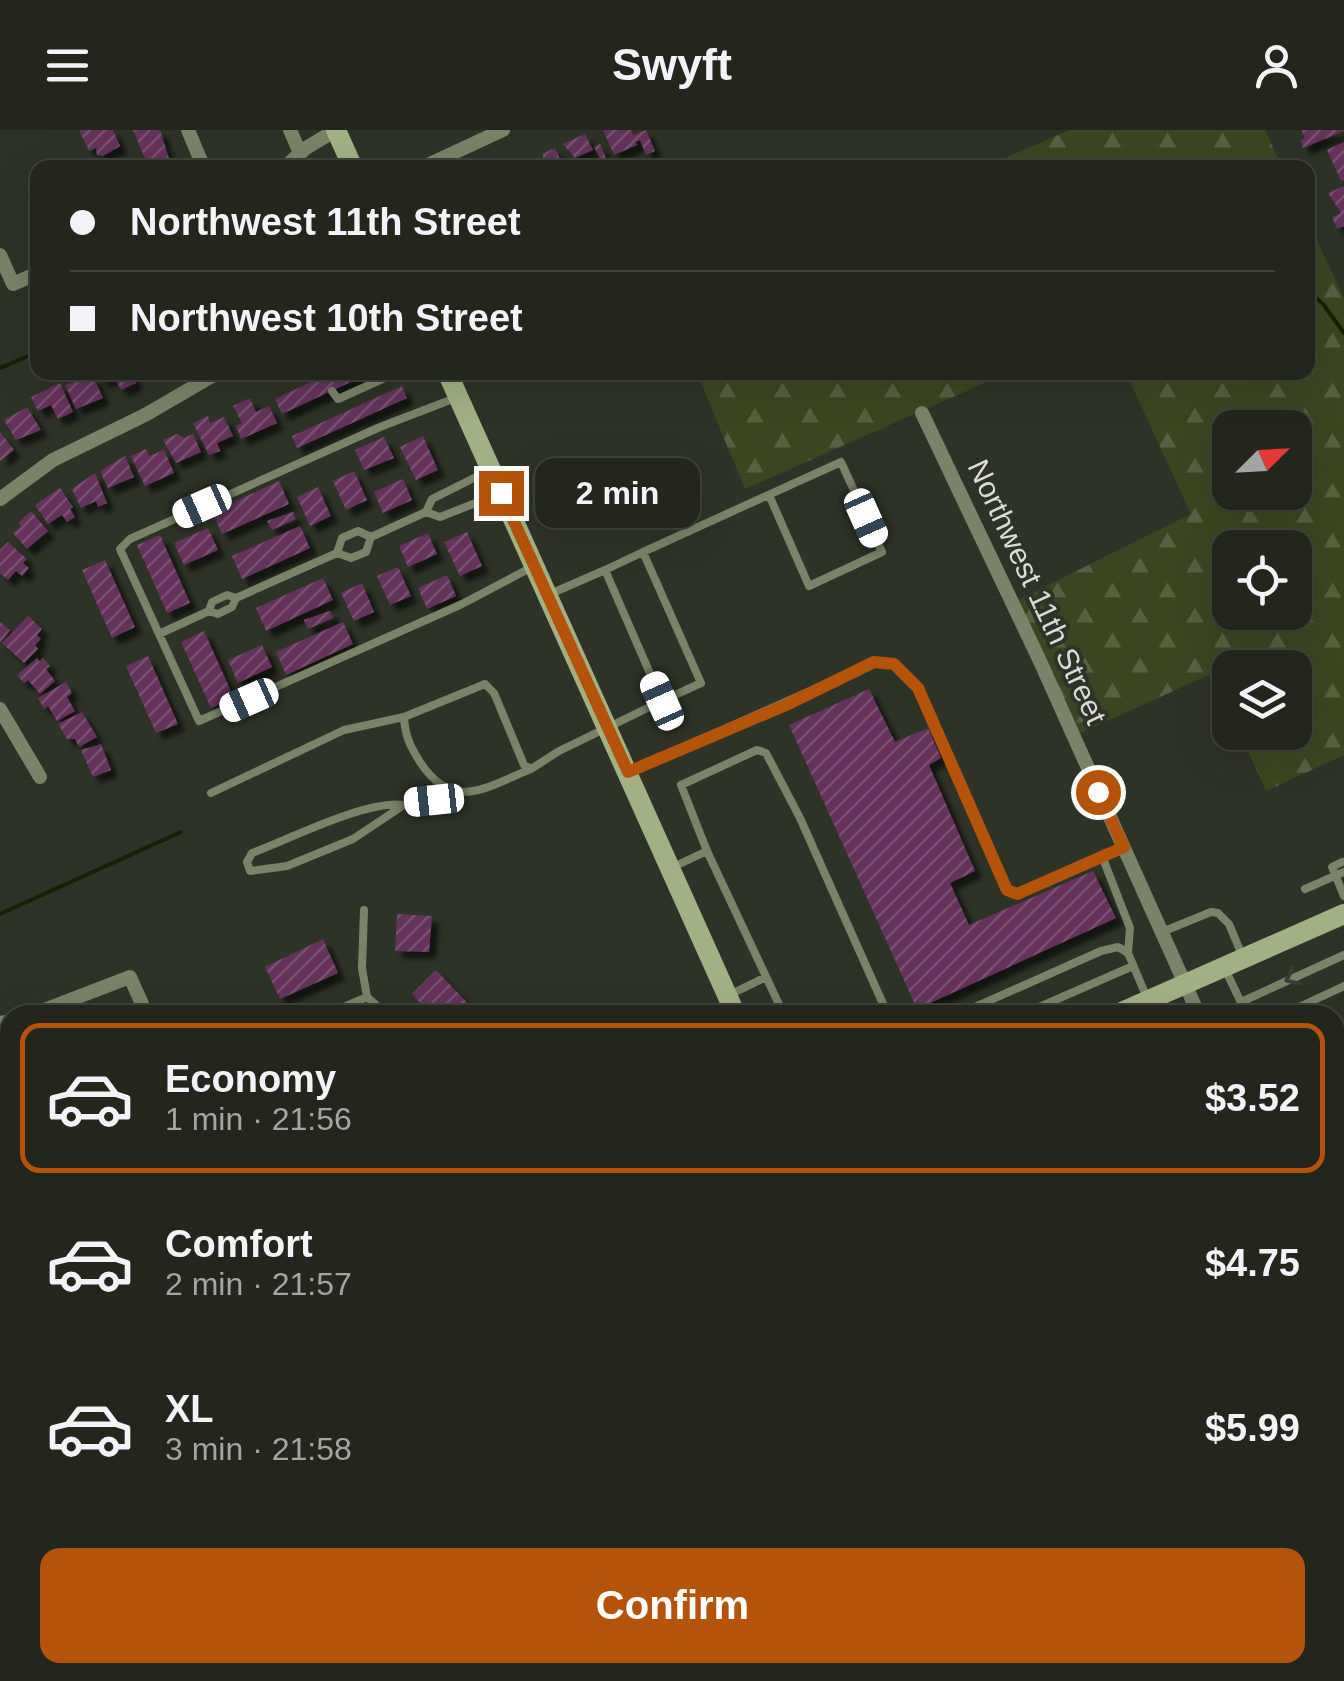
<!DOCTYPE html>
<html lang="en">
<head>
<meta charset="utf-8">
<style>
	:root { --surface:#22261d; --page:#2e322a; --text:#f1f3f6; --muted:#a2a5a4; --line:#3f433b; --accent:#b45309 }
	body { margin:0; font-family:Helvetica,sans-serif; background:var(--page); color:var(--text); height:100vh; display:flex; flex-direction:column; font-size:38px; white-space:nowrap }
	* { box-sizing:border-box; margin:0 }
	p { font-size:32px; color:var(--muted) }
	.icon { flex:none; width:55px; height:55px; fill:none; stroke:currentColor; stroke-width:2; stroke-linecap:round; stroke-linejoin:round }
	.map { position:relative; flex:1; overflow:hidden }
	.panel { position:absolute; left:0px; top:875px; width:1345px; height:678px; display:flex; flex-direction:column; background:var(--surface); border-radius:30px 30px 0 0; box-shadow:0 10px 40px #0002,0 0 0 2px var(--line) }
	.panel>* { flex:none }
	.hud { position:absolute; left:30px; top:30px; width:1285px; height:220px; border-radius:20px; box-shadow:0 10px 40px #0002,0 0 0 2px var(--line); display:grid; align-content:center; height:220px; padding:0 40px; background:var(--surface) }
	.needle { width:65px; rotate:66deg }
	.controls { position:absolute; left:1212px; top:280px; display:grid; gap:20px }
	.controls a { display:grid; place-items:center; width:100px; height:100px; border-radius:20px; background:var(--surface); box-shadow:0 10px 40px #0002,0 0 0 2px var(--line); font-size:50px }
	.end { position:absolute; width:45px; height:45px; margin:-22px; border:12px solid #b45309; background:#fff; box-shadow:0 0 0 5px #fff }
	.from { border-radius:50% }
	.bubble { position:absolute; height:70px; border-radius:20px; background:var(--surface); box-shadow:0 10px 40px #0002,0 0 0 2px var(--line); font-size:32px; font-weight:700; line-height:70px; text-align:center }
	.car { position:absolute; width:30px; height:60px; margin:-30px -15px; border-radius:12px; box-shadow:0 0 8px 2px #0007; background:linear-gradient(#fff 24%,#345 0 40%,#fff 0 76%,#345 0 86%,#fff 0) }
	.hud b { display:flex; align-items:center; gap:35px; height:95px; font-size:38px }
	.hud b+b { border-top:2px solid var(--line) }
	.hud i { width:25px; height:25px; background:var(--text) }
	ul { padding:18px 0 0; list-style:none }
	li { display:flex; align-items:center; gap:30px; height:150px; margin:0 20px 15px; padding:0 20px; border:5px solid transparent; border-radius:20px }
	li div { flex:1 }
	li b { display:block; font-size:38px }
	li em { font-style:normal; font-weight:700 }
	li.on { border-color:var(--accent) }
	li>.icon { width:90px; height:90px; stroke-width:1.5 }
	.action { display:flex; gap:20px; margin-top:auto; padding:20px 40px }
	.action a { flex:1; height:115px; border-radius:20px; background:var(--accent); color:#fff; font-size:40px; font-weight:700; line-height:115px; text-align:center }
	header { display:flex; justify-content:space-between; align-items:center; height:130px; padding:0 40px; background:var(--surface); font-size:45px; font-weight:700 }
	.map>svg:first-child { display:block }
	.forest { fill:url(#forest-firs); fill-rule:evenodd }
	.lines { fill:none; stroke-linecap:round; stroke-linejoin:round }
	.stream { stroke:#172000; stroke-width:4 }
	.building { fill:url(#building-hatch); filter:url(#shadow) }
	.service { stroke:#798367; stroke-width:8 }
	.minor { stroke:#798367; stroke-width:14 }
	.secondary { stroke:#a2b184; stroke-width:20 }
	.oneway { stroke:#393f31 }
	.route { stroke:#b45309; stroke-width:12 }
	.labels { text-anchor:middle; stroke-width:8; stroke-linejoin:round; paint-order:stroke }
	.street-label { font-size:30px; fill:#dadcd5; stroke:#2e3327 }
</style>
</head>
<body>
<header><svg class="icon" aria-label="menu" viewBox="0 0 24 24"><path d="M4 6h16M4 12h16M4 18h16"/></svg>Swyft<svg class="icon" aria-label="person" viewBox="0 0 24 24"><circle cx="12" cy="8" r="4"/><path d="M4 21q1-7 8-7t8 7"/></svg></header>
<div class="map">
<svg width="1344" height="1551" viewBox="0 0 1344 1551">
	<defs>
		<pattern id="forest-firs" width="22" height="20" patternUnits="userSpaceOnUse" patternTransform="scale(2.5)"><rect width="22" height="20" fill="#3b4620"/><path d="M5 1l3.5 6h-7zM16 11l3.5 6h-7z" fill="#576040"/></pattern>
		<pattern id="building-hatch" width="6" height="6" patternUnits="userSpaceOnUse" patternTransform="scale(2.5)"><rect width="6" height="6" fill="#65325c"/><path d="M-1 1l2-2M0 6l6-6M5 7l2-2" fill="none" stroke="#7a4f72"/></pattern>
		<filter id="shadow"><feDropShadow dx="7" dy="7" stdDeviation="2.5" flood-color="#0009"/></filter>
	</defs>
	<rect width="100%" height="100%" fill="#2e3327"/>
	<path class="forest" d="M1070,0H1265L1282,37H984Z
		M1308,91L1344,168V625L1266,661L1240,603L1295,602V538H1230V581L1213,543L1074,606L1012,473L1191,384L1126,243L1308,242ZM1230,298H1295V362H1230ZM1230,418H1295V482H1230Z
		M697,243H1007L745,359Z"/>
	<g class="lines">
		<path class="stream" d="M1308,161L1323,174L1344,203
			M0,238L38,222
			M0,784L181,702
			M1335,1444L1344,1442
			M1176,1551L1180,1542"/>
	</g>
	<path class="building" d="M79,0H113L120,16L103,26L97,25L96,18L89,21Z
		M133,0H160L172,38L148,36Z
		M603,0H631L633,5L646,0L655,21L646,25L640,10L636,12L637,15L614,25Z
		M1301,0H1344V1L1303,18L1300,10L1305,8Z
		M585,4L593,20L575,28L563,14Z
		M1344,12V50L1341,51L1327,20Z
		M600,14L608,33L604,35L594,17Z
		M555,18L564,38H548L542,24Z
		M1344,56V96L1337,99L1332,87L1341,83L1328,63Z
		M97,242H131L136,253L121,260L114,246L102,252Z
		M332,242H372L282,284L275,269Z
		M93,246L103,268L76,279L65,255Z
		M60,253L73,282L58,289L51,275L38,281L31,267Z
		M402,256L407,268L297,318L292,306Z
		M250,268L256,282L269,276L277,293L241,309L236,296L242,293L233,276Z
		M27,277L41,300L16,310L4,290Z
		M208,286L210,293L224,287L233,306L217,313L220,321L209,325L193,293Z
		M0,302L14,320L0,331Z
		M177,304L184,308L193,304L201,322L176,333L163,310Z
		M423,306L438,340L416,350L400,317Z
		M384,307L394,328L364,340L355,320Z
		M146,319L149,326L164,320L174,343L145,356L131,326Z
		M125,326L134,347L108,358L100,341Z
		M354,341L367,370L346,380L333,351Z
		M95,343L107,373L98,377L96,371L81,378L72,359Z
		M403,349L412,370L383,383L374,362Z
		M279,351L289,374L222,404L212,382Z
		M318,357L331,386L310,396L297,367Z
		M60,358L73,377L70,379L75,387L67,392L62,385L48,394L35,375Z
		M31,381L48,401L27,419L13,403L21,396L18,393Z
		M293,382L296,389L272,400L267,391Z
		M300,396L310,418L242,449L232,426Z
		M208,398L218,420L184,435L174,413Z
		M467,402L482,436L460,446L444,412Z
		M428,403L437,424L408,437L399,416Z
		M160,405L190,473L167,483L137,415Z
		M8,412L27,429L23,433L29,438L22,446L16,441L8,450L0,443V420Z
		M105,430L135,497L112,508L82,440Z
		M398,437L411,466L390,475L377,446Z
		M447,445L456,466L427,479L418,458Z
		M323,448L333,470L266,501L256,478Z
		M362,453L374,482L354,491L341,463Z
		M330,481L333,488L308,499L304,490Z
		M28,486L42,499L37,505L41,509L35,515L38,519L24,533L2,513Z
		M0,492L10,500L0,513Z
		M343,492L353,514L286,545L276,522Z
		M204,501L234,568L211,578L181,512Z
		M262,515L272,537L238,553L228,530Z
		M148,526L178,594L156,603L126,536Z
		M37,528L40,532L43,528L50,536L46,539L55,551L40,564L28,550L24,553L17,545Z
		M66,552L72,563L67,567L75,581L57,591L48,576L44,579L38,568Z
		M869,559L895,612L928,598L941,628L929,635L975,741L950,753L969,795L1093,741L1116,788L917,879L789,595Z
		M82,582L97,607L79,617L75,609H67L58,594Z
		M101,614L111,640L93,647L81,620Z
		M397,784L432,786L429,822L395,821Z
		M323,809L338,843L280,869L265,837Z
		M436,840L479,885H431L412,864Z"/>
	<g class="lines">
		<path class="service" d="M325,242L326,245
			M332,261L338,269L398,242
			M458,267L380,297L130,409L120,419L199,591L462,474L534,436
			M490,340L432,369L426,382L440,387L501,363
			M371,407L358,401L342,408L337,423L351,428L366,422L371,407L426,382
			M643,422L841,332L882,422L809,456L769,365
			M550,464L605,440
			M236,468L232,477L218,484L209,481L212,472L227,465L236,468L337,423
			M159,504L209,481
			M404,587C405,606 410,616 420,632C453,683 486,657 531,639
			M628,642L875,532L894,534L918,558L1007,761L1017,764L1123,717
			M211,663L344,600L404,587L485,554L494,563L524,635L531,639L559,621L662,571L605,440L643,422L701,553L662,571
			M404,675C365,670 290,709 252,723L247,732L250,741L287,736L353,709L404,675L457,664
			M1102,726L1130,798L1128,823
			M1342,732L1332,737L1344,766
			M671,738L707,721
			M1305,759L1344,742
			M364,780L362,838L367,867
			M1162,802L1211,782L1218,783L1229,794L1242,825
			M1226,841L1247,885
			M729,865L766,847
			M1241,872L1344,825
			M325,885L367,867L387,885
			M784,885L707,721L681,655L757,620L766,623L800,688L888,885
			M957,885L1101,821L1118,817L1128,823L1147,868
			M1021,885L1133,836
			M1282,885L1344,856
			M1031,1551L1051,1542"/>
		<path class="minor" d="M188,0L204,38
			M290,0L300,23
			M284,38L306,18L336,0
			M421,38L503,0
			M0,125L13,154L38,143
			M922,283L1039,529L1199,885
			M0,369L53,330L145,285L219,242
			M0,579L40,647
			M31,885L130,847L147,885
			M0,893L10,891
			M0,1059L10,1086
			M1335,1191L1344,1211
			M1335,1253L1344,1248
			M100,1542L104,1551
			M1334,1542L1338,1551"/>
		<path class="secondary" d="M336,0L353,38
			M447,242L736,885
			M1115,885L1344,784
			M0,1386L10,1381
			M1028,1542L1031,1551"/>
	</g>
	<defs><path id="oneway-chevron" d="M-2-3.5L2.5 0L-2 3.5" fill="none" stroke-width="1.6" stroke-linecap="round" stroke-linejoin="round" transform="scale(2.5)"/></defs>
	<use class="oneway" href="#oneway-chevron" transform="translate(1292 848) rotate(155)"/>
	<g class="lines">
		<path class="route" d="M501,363L628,642L786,575L874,532L894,534L918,558L1007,760L1017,764L1124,717L1098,662"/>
	</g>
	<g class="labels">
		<g class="street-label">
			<text transform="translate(1037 462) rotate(65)" y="10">Northwest 11th Street</text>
		</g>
	</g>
</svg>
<div class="controls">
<a><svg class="needle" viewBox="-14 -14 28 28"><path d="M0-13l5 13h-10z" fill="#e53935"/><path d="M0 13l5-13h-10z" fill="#a2a5a4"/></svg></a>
<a><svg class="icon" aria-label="locate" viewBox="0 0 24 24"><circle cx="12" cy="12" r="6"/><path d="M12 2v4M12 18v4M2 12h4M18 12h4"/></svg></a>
<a><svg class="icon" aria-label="layers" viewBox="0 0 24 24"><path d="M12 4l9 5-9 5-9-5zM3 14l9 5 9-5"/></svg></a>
</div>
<i class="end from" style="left:1098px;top:662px"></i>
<i class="end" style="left:501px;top:363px"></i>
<div class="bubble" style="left:535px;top:328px;width:165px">2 min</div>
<i class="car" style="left:202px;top:376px;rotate:246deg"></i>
<i class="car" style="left:866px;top:388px;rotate:156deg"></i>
<i class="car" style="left:249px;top:570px;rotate:246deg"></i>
<i class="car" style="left:662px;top:571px;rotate:336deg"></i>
<i class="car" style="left:434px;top:670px;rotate:264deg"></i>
<div class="hud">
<b><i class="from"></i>Northwest 11th Street</b>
<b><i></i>Northwest 10th Street</b>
</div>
<section class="panel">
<ul>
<li class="on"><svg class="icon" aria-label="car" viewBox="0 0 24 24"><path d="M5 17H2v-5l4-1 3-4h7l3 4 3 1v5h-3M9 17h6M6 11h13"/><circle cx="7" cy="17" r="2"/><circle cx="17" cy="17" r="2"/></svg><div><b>Economy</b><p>1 min · 21:56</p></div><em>$3.52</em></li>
<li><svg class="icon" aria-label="car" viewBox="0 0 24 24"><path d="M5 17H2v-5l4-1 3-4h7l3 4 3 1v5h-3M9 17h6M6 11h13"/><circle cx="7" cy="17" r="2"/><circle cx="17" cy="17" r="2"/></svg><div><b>Comfort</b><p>2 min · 21:57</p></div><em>$4.75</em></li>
<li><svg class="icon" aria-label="car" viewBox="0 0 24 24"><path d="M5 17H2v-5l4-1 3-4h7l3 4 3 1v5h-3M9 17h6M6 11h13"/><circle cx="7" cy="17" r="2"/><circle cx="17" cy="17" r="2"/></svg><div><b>XL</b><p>3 min · 21:58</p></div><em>$5.99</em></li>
</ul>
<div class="action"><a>Confirm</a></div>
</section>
</div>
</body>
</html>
